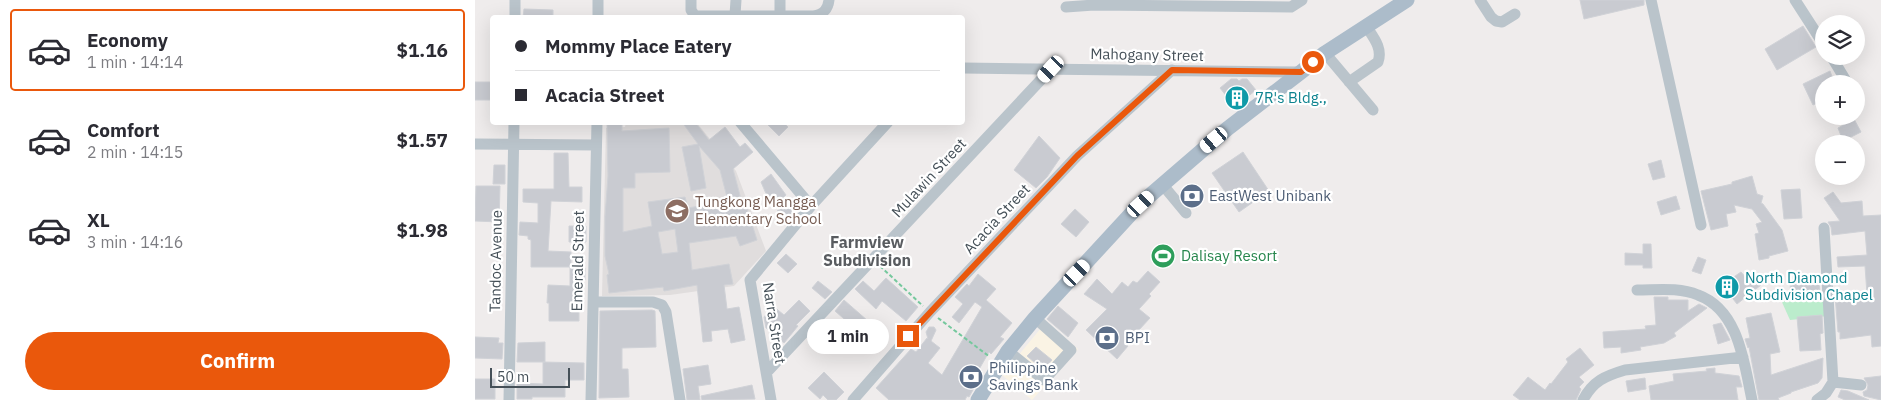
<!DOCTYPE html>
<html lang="en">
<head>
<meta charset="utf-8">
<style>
	:root { --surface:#fff; --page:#f2f2f3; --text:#2b2b33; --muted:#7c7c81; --line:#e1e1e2; --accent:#ea580c }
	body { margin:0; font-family:"IBM Plex Sans",sans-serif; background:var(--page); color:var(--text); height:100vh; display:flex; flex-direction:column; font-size:19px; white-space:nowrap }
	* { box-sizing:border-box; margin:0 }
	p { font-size:16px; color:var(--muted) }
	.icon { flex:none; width:28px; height:28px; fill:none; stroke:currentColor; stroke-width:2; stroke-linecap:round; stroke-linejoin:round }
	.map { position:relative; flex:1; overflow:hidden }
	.sheet { display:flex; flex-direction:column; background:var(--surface); width:475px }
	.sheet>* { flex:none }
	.top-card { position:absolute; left:15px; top:15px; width:475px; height:110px; border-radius:5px; box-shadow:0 5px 20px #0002; display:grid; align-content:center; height:110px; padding:0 25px; background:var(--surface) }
	.fabs { position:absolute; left:1340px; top:15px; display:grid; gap:10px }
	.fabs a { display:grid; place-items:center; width:50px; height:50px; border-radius:50%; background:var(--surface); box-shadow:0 5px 20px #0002; font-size:25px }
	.scale { position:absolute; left:15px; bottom:12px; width:80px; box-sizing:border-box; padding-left:5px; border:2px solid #455058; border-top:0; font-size:14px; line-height:18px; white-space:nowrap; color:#455058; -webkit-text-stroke:4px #fff; paint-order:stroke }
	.end { position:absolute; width:22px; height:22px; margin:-11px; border:6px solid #ea580c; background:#fff; box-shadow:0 0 0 2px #fff }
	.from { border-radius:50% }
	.bubble { position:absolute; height:35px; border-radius:18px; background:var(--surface); box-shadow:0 5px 20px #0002; font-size:16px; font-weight:700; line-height:35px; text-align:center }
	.car { position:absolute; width:15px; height:30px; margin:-15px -8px; border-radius:6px; box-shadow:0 0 4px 1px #0007; background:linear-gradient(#fff 24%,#345 0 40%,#fff 0 76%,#345 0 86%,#fff 0) }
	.top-card b { display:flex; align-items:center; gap:18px; height:48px; font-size:19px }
	.top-card b+b { border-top:1px solid var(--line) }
	.top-card i { width:12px; height:12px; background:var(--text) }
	ul { padding:9px 0 0; list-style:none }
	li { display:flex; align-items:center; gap:15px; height:82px; margin:0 10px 8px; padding:0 15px; border:2px solid transparent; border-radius:5px }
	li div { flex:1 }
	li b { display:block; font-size:19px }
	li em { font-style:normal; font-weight:700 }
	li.on { border-color:var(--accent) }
	li>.icon { width:45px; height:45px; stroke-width:1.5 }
	.primary-button { display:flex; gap:10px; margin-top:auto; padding:10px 25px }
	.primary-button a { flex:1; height:58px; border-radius:30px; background:var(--accent); color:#fff; font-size:20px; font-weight:700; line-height:58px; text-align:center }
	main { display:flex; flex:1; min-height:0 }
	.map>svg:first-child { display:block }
	.commercial { fill:#faf3e4 }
	.education { fill:#e0dddd }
	.green { fill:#bbeccc }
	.building { fill:#c9cbd1; stroke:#d0d2d7; fill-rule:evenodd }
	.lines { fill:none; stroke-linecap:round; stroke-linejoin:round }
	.path { stroke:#75c89d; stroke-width:2; stroke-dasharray:4 2.5; stroke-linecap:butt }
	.minor { stroke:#bac4cb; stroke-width:11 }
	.major { stroke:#acbcca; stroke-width:15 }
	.route { stroke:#ea580c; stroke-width:6 }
	.labels { text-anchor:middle; stroke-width:4.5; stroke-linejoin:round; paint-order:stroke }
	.street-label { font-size:15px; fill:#455058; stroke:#fff }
	.culture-label { font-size:15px; fill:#0d838f; stroke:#fff; text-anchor:start }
	.service-label { font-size:15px; fill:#4e5e75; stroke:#fff; text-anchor:start }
	.education-label { font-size:15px; fill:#785e54; stroke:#fff; text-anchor:start }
	.leisure-label { font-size:15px; fill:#27864d; stroke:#fff; text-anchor:start }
	.neighbourhood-label { font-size:16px; font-weight:bold; fill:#595c60; stroke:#fff }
</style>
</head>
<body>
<main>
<section class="sheet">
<ul>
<li class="on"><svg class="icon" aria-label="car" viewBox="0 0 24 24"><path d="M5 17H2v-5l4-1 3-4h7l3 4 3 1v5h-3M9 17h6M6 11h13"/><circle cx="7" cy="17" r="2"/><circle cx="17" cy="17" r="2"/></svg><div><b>Economy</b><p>1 min · 14:14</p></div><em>$1.16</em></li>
<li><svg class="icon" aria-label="car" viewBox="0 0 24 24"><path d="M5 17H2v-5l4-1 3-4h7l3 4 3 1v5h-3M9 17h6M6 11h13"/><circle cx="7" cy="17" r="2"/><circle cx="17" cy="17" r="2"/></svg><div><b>Comfort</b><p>2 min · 14:15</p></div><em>$1.57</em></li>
<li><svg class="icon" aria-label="car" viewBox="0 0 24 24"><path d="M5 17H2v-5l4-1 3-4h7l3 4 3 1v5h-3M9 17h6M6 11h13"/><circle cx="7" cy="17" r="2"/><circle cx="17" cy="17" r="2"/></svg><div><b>XL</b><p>3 min · 14:16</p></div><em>$1.98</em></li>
</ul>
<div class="primary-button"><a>Confirm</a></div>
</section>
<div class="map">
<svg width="1406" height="400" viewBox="0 0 1406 400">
	<rect width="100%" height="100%" fill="#efecec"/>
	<path class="commercial" d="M571,322L603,349L557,400L527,375Z"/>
	<path class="education" d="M151,123H222L261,171L291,251L259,286L195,295L127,296L131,128L150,127Z"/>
	<path class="green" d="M1353,296V316L1315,320L1306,300Z"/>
	<path class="building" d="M1105,0H1169V5L1109,19Z
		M49,9L78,10V18H48Z
		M1328,26L1341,47L1302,70L1290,49Z
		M1355,71L1360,84H1349V100L1338,105L1328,84Z
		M756,79H762L764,81L767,79H772L781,90L760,107L745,88Z
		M0,82H18V100H0Z
		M1379,119L1386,132L1368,141L1363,128Z
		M132,122H147V131L194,128L195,172L160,173V188H148V232L177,226L173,202L210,197L213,208L253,201L245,170L224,146L231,188L216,191L207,147L223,144L207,122H220L234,140L250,127L265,147L270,143L278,152L258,169L267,203L270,202L282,240L265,246L261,236L214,243L217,270L254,264L258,284L249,285L252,309L264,307L270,340L256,343L253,329L236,331L237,341L228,342L222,285L189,291L188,287L134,293L132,275L134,274L130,256V217L133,176ZM200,229L203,252L187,254L183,232Z
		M290,122H308L313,127L304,136Z
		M564,136L585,158L572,177L561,188L539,170Z
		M768,152L794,191L764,212L737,173Z
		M79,153H93L94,187H107V202L76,201L73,251L96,252V267H56V240L53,239V236L44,235L45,222L63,223V203L48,202V189H79Z
		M1186,160L1190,177L1178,180L1173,164Z
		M19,165H30V184H18Z
		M296,174L311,195L309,197L322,210L311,220L302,211L305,209L292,196L286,182Z
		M1277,176L1282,194L1288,196L1286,203L1288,204L1307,230L1313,251L1294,256V258L1284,260L1280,234L1284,233L1281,224L1287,222L1277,209L1259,205L1261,212L1251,214L1253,226L1236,230L1226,191L1257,184V182Z
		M1,186H25L24,222L0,221Z
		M1325,189L1327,218L1309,219L1306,190Z
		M1358,192L1366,203L1387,201L1388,216L1406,215V346L1397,347L1396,335L1365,339V332H1363L1360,295L1392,294L1390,266L1363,267L1362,257L1392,255L1390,231L1357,235L1356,227L1353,222L1365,221L1349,198Z
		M1201,196L1205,209L1186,215L1182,202Z
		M600,209L614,222L601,237L586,224Z
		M94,226H111V242H94Z
		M1168,244H1176L1177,268H1168V265H1150V253L1168,254Z
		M311,254L322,264L313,273L302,263Z
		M1223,257L1231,260L1226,274L1217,271Z
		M95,267L110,268V280H103L102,305H104V321H74V303H72L73,285L95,286Z
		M673,271L685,282L674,294L676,296L664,309L675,318L651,344L653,346L642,359L611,330L632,309L609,294L622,279L637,294L647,282L653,287L658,281L662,283Z
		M1266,272L1273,280L1279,276L1286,285L1262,304L1247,285Z
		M503,274L521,289L511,300L537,323L525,337L529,339L516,354L514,352L495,385L499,388L494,397L492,396L490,400H414L401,388L436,349L441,352L452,338L453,339L451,332L454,327H459L461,330L456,341L465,348L453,363L467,375L507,307L500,302L484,323L477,317L488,304L480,297L492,284L494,286Z
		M1344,277L1345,296L1316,298L1315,282L1328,281L1327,278Z
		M411,278L443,307L431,321L407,301L401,309L380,289L388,281L399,291Z
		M343,281L357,292L350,299L337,288Z
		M1179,297H1193V300H1213V311L1224,304L1232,308L1199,333L1201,336L1189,343L1165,347L1166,350L1146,353V347L1129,348L1128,332L1171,329L1170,326L1181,325Z
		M324,300L335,311L321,325L323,326L309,343L291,328L289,317L298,306L309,315Z
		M369,300L393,321L372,345L365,339L376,325L360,311Z
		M583,306L603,323L593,337L572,319Z
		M177,310L180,311L181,347L147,348V369H153L154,397L124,398L125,311Z
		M1296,313L1305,352L1295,354L1296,375L1348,358L1347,378L1343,383L1316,392V393L1303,398L1304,400H1284L1274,347L1273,348L1270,339L1275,338L1271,318Z
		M1347,315L1348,333L1345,334L1346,350L1325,351L1322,317Z
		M1246,323L1255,340L1243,344L1238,325Z
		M349,326L365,338L356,350L340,337Z
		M0,337L24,338L23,343H28L27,359L0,358Z
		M70,342V362H42L43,343Z
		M561,347L577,360L568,370L552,356Z
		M1105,348L1119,365L1104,377L1109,382L1104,387L1106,389L1101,400H1045L1038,395L1053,377L1070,390L1075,383L1076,384L1093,362L1091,359Z
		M68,362L109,363V380H90V397H57V399H42V383L68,384Z
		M233,365L236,384L223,386L225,400H212L208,369Z
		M1240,368V373L1264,376L1267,387H1261L1263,400H1176L1174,386L1199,381L1198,374L1232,371L1231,369Z
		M349,372L369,392L361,400H353L348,395L345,399L333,388Z
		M1406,376V400L1389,396L1388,392L1392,390L1393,385L1389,378Z
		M1170,378L1171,389L1153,392L1151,381Z
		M0,379H20V399H0Z
		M277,385L280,399L227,400L226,396Z
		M1366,390L1373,391L1394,400H1370L1363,397Z"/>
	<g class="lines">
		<path class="path" d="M405,266L448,306
			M463,318L515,357"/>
		<path class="minor" d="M216,0V10L220,16H339C349,14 353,9 354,0
			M1005,0L1016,17L1021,21L1027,22L1040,14
			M1176,0L1226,225
			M1320,0L1349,45
			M591,7L619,5L816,7L827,0
			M260,15L261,0
			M305,16V0
			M40,18V0
			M123,18V0
			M850,53L898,110
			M1356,56L1373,84
			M488,68L826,72
			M874,82L903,62C908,48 898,37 891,26
			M265,122L336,206
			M0,144L121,145
			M687,184L711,213
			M1162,290C1182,290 1204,287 1223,295C1264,310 1269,363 1277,400
			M118,302H178L187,305L191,312L205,400
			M533,351L569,380L596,350L560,318
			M292,372L576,69
			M1358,382L1386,385
			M34,400L39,122
			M116,400L122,122
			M296,400L275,280L336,206L413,122
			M378,400L455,312L602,156L697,70
			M1108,400C1118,381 1130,376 1150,370L1268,357
			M1342,400L1351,393L1358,382L1349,228"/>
		<path class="major" d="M503,400L533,351L560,318L665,204L752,129L826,72L850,53L932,0"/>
	</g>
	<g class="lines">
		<path class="route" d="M433,336L602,156L697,70L826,72L838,62"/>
	</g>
	<defs>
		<symbol id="building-disc" viewBox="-11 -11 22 22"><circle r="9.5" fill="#0f9aa8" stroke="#fff"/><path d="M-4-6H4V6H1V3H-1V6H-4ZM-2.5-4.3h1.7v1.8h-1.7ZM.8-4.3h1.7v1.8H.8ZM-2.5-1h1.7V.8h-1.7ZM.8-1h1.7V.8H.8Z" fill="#fff"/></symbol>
		<symbol id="bank-disc" viewBox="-11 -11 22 22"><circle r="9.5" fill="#5c6f8a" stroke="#fff"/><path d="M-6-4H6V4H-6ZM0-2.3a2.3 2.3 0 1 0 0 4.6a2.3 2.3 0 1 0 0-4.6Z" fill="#fff"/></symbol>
		<symbol id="school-disc" viewBox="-11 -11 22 22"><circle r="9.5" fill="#8d6e63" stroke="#fff"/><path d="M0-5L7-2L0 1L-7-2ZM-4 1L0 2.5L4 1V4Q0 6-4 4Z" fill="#fff"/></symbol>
		<symbol id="stadium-disc" viewBox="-11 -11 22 22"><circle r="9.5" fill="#2e9e5b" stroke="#fff"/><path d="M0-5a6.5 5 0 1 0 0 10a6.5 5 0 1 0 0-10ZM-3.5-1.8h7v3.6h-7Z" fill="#fff"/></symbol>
	</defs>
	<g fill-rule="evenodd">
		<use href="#building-disc" x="748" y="84" width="28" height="28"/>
		<use href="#bank-disc" x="703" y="182" width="28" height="28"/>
		<use href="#school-disc" x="188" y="197" width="28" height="28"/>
		<use href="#stadium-disc" x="674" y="242" width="28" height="28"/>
		<use href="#building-disc" x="1238" y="273" width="28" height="28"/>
		<use href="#bank-disc" x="618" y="324" width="28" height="28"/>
		<use href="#bank-disc" x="482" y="363" width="28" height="28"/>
	</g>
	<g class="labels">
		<g class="street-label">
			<text transform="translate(672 55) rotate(1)" y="5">Mahogany Street</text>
			<text transform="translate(454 178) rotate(-47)" y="5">Mulawin Street</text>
			<text transform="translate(522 219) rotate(-47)" y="5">Acacia Street</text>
			<text transform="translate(21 261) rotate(-89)" y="5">Tandoc Avenue</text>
			<text transform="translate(103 261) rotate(-89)" y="5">Emerald Street</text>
			<text transform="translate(299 323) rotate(81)" y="5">Narra Street</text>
		</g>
		<g class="culture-label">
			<text x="780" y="103">7R's Bldg.,</text>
			<text x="1270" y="283">North Diamond<tspan x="1270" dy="17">Subdivision Chapel</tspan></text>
		</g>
		<g class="service-label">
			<text x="734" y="201">EastWest Unibank</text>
			<text x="650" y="343">BPI</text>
			<text x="514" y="373">Philippine<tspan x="514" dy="17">Savings Bank</tspan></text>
		</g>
		<g class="education-label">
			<text x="220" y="207">Tungkong Mangga<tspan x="220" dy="17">Elementary School</tspan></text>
		</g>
		<g class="leisure-label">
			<text x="706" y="261">Dalisay Resort</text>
		</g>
		<g class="neighbourhood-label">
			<text x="392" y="248">Farmview<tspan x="392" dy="18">Subdivision</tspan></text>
		</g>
	</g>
</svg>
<div class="fabs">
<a><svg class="icon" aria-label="layers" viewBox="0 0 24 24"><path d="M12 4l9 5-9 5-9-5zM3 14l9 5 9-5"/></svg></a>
<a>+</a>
<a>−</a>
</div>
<div class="scale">50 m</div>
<i class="end from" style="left:838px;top:62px"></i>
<i class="end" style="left:433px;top:336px"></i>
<div class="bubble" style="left:332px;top:319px;width:82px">1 min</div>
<i class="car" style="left:576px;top:69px;rotate:223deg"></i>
<i class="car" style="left:739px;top:140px;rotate:230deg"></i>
<i class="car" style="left:666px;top:204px;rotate:47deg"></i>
<i class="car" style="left:602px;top:273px;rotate:44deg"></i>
<div class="top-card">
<b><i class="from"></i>Mommy Place Eatery</b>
<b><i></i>Acacia Street</b>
</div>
</div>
</main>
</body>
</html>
